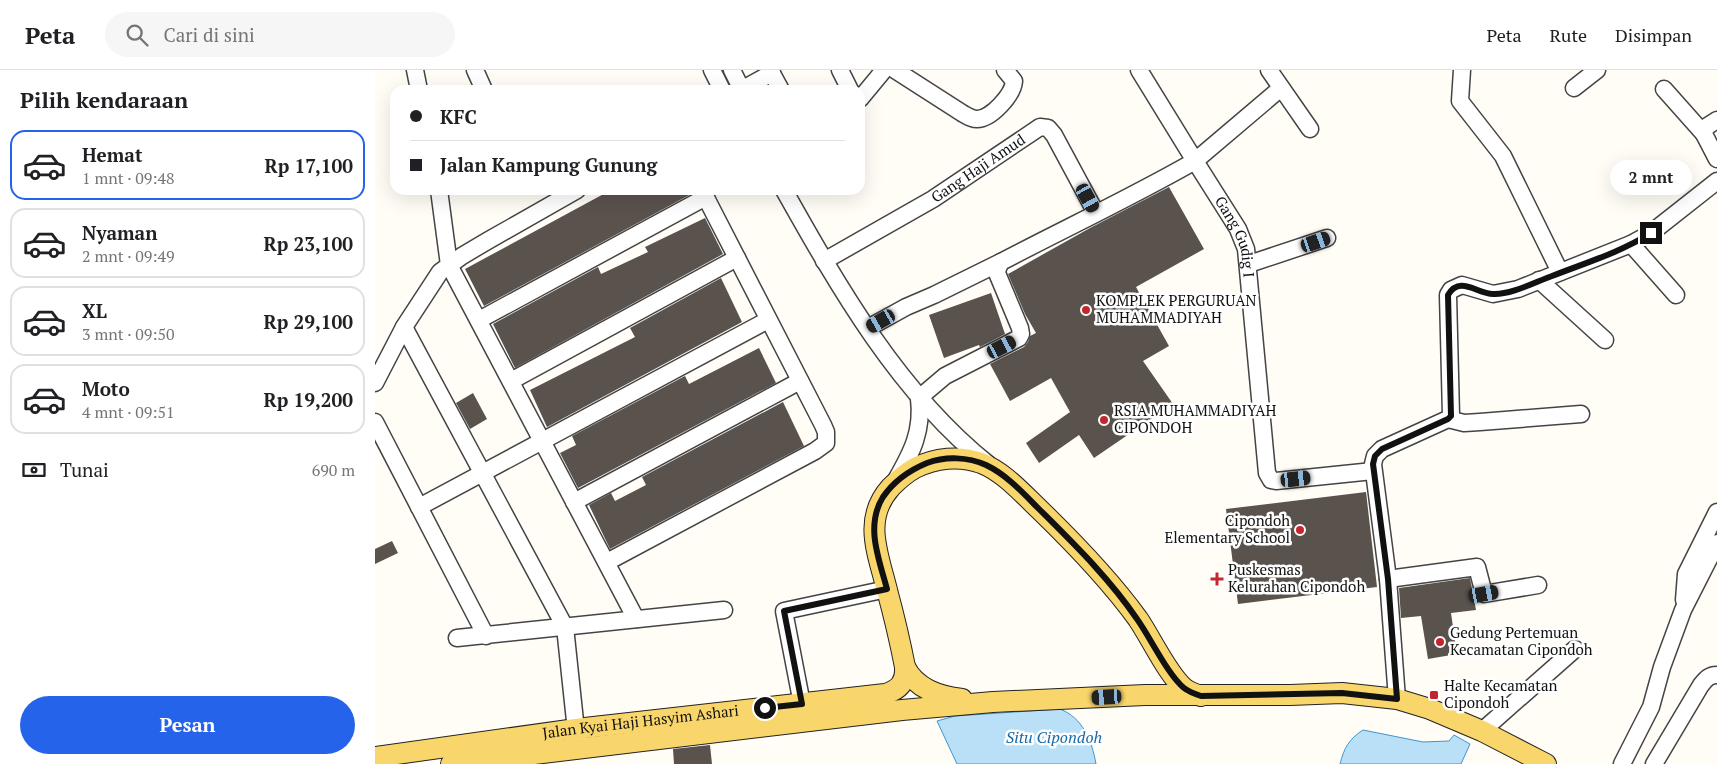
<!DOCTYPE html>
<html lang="id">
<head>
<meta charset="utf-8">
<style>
	:root { --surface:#fff; --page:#f6f6f6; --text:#202124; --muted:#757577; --line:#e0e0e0; --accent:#2563eb }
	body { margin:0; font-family:"PT Serif",serif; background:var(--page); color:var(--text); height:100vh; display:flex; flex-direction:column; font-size:19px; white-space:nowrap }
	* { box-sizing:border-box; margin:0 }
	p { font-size:16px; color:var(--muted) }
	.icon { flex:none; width:28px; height:28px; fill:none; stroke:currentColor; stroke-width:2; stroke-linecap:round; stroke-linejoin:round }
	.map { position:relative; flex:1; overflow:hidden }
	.side { display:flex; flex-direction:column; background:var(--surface); width:375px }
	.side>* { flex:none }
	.top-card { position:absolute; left:15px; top:15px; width:475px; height:110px; border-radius:15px; box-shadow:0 5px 20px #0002; display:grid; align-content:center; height:110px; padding:0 20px; background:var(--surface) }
	.end { position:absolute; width:22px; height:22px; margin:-11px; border:6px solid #111; background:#fff; box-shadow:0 0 0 2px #fff }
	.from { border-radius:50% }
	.bubble { position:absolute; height:35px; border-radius:18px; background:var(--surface); box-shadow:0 5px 20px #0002; font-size:16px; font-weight:600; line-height:35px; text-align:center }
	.car { position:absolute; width:15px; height:30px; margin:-15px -8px; border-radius:6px; box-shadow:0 0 4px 1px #0007; background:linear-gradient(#222 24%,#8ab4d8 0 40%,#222 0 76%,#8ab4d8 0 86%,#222 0) }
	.top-card b { display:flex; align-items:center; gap:18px; height:48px; font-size:19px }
	.top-card b+b { border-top:1px solid var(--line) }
	.top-card i { width:12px; height:12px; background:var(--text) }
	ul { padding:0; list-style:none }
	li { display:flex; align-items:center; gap:15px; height:70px; margin:0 10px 8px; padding:0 10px; border:2px solid var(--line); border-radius:15px }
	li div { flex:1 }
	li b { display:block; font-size:19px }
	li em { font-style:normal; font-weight:600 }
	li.current { border-color:var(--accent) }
	li>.icon { width:45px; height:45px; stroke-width:1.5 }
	h2 { padding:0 20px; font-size:22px; line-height:60px }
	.pay { display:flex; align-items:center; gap:12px; height:55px; padding:0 20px; font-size:19px }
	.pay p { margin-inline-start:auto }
	.primary-button { display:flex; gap:10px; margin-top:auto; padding:10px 20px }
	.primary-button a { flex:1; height:58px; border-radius:30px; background:var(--accent); color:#fff; font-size:20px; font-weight:600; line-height:58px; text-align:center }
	header { display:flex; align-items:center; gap:30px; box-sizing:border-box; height:70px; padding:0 25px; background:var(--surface); border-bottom:1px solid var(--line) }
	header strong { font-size:24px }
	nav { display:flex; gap:28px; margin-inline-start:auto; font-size:18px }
	.search { width:350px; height:45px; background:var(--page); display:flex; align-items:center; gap:12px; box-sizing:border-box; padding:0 18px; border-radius:28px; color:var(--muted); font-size:19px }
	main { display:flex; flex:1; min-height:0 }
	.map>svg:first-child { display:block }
	.water { fill:#b9e0f7; stroke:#3f96cf }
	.building { fill:#5a524d }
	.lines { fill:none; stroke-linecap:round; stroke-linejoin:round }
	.minor-casing { stroke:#444; stroke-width:19 }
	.major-casing { stroke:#222; stroke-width:22 }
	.minor { stroke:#fff; stroke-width:16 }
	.major { stroke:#f9d66b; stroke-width:20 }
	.route { stroke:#111; stroke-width:6 }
	.poi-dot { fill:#c4262e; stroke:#fff; stroke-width:2 }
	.labels { text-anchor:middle; stroke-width:5; stroke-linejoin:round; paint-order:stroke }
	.street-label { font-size:15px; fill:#111; stroke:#fff }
	.poi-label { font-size:15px; fill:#111; stroke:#fff; text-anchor:start }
	.water-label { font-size:16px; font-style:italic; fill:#1768a6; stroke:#fff }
</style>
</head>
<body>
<header>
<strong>Peta</strong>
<div class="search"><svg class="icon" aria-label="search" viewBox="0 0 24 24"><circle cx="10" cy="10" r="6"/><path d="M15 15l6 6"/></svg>Cari di sini</div>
<nav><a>Peta</a><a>Rute</a><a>Disimpan</a></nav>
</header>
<main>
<section class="side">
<h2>Pilih kendaraan</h2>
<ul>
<li class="current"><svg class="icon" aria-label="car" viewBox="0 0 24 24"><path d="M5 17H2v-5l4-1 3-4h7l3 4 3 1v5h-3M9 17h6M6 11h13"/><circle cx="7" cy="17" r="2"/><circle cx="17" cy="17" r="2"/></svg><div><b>Hemat</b><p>1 mnt · 09:48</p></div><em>Rp 17,100</em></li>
<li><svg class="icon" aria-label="car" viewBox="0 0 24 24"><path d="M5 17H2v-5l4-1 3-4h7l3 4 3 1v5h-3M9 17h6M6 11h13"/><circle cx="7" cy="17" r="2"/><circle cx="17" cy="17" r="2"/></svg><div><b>Nyaman</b><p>2 mnt · 09:49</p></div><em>Rp 23,100</em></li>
<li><svg class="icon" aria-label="car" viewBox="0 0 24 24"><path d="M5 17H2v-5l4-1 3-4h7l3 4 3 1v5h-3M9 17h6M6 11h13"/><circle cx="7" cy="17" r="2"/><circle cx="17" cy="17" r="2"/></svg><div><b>XL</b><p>3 mnt · 09:50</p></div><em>Rp 29,100</em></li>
<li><svg class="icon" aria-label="car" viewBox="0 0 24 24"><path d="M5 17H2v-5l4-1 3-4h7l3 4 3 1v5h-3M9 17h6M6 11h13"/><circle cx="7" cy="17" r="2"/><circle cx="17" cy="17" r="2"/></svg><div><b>Moto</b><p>4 mnt · 09:51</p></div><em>Rp 19,200</em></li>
</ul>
<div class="pay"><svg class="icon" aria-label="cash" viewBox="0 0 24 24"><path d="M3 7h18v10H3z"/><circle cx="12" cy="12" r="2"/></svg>Tunai<p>690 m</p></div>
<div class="primary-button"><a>Pesan</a></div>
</section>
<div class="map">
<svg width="1342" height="694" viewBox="0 0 1342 694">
	<rect width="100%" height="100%" fill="#fffdf5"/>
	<path class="water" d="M685,639C708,648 717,671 721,694H582L562,651L580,646Z
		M988,660L1048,672L1074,671L1079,665L1095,674L1086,694H965C969,678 974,669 988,660Z"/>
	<path class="building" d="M794,117L829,179L761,217L794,276L768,291L798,334L719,388L704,365L664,393L651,373L695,342L676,308L635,331L615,294L649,277L653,272L655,266L661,263L650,244L633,204L715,158Z
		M236,120H317L318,123L109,236L90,199Z
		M330,148L348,184L140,298L118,254L223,197L226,204L273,182L270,177Z
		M346,208L367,252L172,357L155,320L260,267L255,258Z
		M616,223L630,264L605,277L604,275L569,288L554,245Z
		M384,278L401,313L203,418L185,383L201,375L197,366L310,306L314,314Z
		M98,323L112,349L95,359L81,333Z
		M408,332L429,376L235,479L214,435L236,423L240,431L271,415L267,407Z
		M991,422L1002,517L863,534L851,439Z
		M17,471L23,483L0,494V479Z
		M1095,508L1101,540L1076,543L1082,584L1053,589L1046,546L1026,548L1024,518Z
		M335,675L337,694H299L298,679Z"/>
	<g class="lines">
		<defs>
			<g id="minor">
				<path d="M40,0L44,20"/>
				<path d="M100,0L109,20"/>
				<path d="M337,0L347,20"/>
				<path d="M357,0L367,20"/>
				<path d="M395,0L406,20"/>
				<path d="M465,0L475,20"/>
				<path d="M520,0L587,43C592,46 596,49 602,49C616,49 638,25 639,11L630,0"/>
				<path d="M894,0L935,59"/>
				<path d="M1087,0L1085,31L1128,86L1185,202"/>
				<path id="s1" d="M906,18L820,91L863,159L871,179L892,403L896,410L901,411L998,401"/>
				<path d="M1199,18L1222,0"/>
				<path d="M1289,19L1329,64"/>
				<path d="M366,20L397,3"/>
				<path d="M485,29L509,0"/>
				<path d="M1342,50L1331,57L1329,64L1342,89"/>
				<path d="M64,120L74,195L261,549"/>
				<path d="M409,120C464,218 524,323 613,394"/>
				<path d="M1256,174L1301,225"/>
				<path id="s2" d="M449,191L558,129L665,57L673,58L679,65L721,143"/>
				<path d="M874,194L952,168"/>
				<path d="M1164,210L1230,270"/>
				<path d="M104,250L331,127"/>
				<path d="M29,257L190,557L202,670"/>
				<path d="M493,258L531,237L559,225L626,192"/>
				<path d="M136,311L362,188"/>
				<path d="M0,313L29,257L65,202L87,186L114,170L202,120"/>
				<path d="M544,328L570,306L644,268L646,264L645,258L622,203L623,198L626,192C691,158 757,127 820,91L764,0"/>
				<path d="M1073,349L1089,353L1105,352L1206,344"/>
				<path d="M0,352L111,566"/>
				<path d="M521,410C537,382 548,361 544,328"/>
				<path d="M199,432L425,311"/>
				<path d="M44,437L393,250"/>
				<path d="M232,492L440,381L451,373V362L448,355L327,120"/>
				<path d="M1013,509L1102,497L1109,524L1163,515"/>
				<path d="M1309,530L1311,504L1342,442"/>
				<path d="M82,568L349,540"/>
				<path d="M1022,629L1013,509L998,394L1000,386L1007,379L1073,349L1076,346L1073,225L1076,220L1087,215L1118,224L1143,219L1256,174L1276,163L1342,111"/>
				<path d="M427,634L409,541L512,519"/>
				<path d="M1107,661L1200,579"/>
				<path d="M1247,694L1276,637L1287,597L1308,540L1342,473"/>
				<path d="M1279,694L1326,615C1331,609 1334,605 1342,605"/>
			</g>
			<g id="major">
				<path d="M530,597C541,619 564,626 587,629"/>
				<path id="s3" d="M0,687L201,659L510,624C524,620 531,612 530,597C525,571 519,546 512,520C503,483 487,449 516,417C523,410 531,403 540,398C560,388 584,385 606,393C629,402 647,423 665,440C700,474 734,509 763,549C776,568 793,605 809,618C814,622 820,624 826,626"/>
				<path d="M76,694L527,640L618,632L770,625H915L967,623L1022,629L1055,639L1107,661L1171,694"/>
			</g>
		</defs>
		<use href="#minor" class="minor-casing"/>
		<use href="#major" class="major-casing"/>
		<use href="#minor" class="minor"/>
		<use href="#major" class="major"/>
	</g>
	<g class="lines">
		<path class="route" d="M390,638L427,634L409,541L512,519C504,489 490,456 508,427C519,411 535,400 552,393C571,386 593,387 611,395C632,405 648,423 664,439C699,474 734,508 762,549C775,567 793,605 809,618C814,622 820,624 826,626L967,623L1022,629L1013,509L998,394L1000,386L1007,379L1073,349L1076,346L1073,225C1085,205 1102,224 1118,224C1136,225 1160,212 1177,206C1210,193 1246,182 1276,163"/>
	</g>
	<g class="poi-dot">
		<circle cx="711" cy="240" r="5"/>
		<circle cx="729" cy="350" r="5"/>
		<circle cx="925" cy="460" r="5"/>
		<path d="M839.5 501.5h5v5h5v5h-5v5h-5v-5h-5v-5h5z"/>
		<circle cx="1065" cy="572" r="5"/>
		<rect x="1054" y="620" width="10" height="10" rx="2.5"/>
	</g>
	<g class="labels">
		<g class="street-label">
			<text dy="5" stroke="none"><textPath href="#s2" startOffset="180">Gang Haji Amud</textPath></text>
			<text dy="5" stroke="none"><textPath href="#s1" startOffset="200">Gang Gudig I</textPath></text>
			<text dy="5" stroke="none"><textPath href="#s3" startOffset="268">Jalan Kyai Haji Hasyim Ashari</textPath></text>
		</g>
		<g class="poi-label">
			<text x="721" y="236">KOMPLEK PERGURUAN<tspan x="721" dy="17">MUHAMMADIYAH</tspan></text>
			<text x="739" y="346">RSIA MUHAMMADIYAH<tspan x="739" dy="17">CIPONDOH</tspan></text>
			<text x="915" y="456" text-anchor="end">Cipondoh<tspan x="915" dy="17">Elementary School</tspan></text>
			<text x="853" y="505">Puskesmas<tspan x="853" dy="17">Kelurahan Cipondoh</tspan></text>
			<text x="1075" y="568">Gedung Pertemuan<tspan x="1075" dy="17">Kecamatan Cipondoh</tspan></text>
			<text x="1069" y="621">Halte Kecamatan<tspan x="1069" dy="17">Cipondoh</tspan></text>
		</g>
		<g class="water-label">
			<text x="679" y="673">Situ Cipondoh</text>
		</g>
	</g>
</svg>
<i class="end from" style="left:390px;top:638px"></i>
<i class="end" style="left:1276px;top:163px"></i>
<div class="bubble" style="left:1235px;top:90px;width:82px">2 mnt</div>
<i class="car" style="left:713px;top:128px;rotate:151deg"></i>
<i class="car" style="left:941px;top:172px;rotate:71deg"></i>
<i class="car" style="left:506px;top:251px;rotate:240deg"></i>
<i class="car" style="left:627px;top:277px;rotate:63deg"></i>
<i class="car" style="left:921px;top:409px;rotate:84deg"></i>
<i class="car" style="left:1109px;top:524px;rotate:80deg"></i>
<i class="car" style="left:732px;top:627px;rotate:267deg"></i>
<div class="top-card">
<b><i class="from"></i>KFC</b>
<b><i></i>Jalan Kampung Gunung</b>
</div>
</div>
</main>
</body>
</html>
